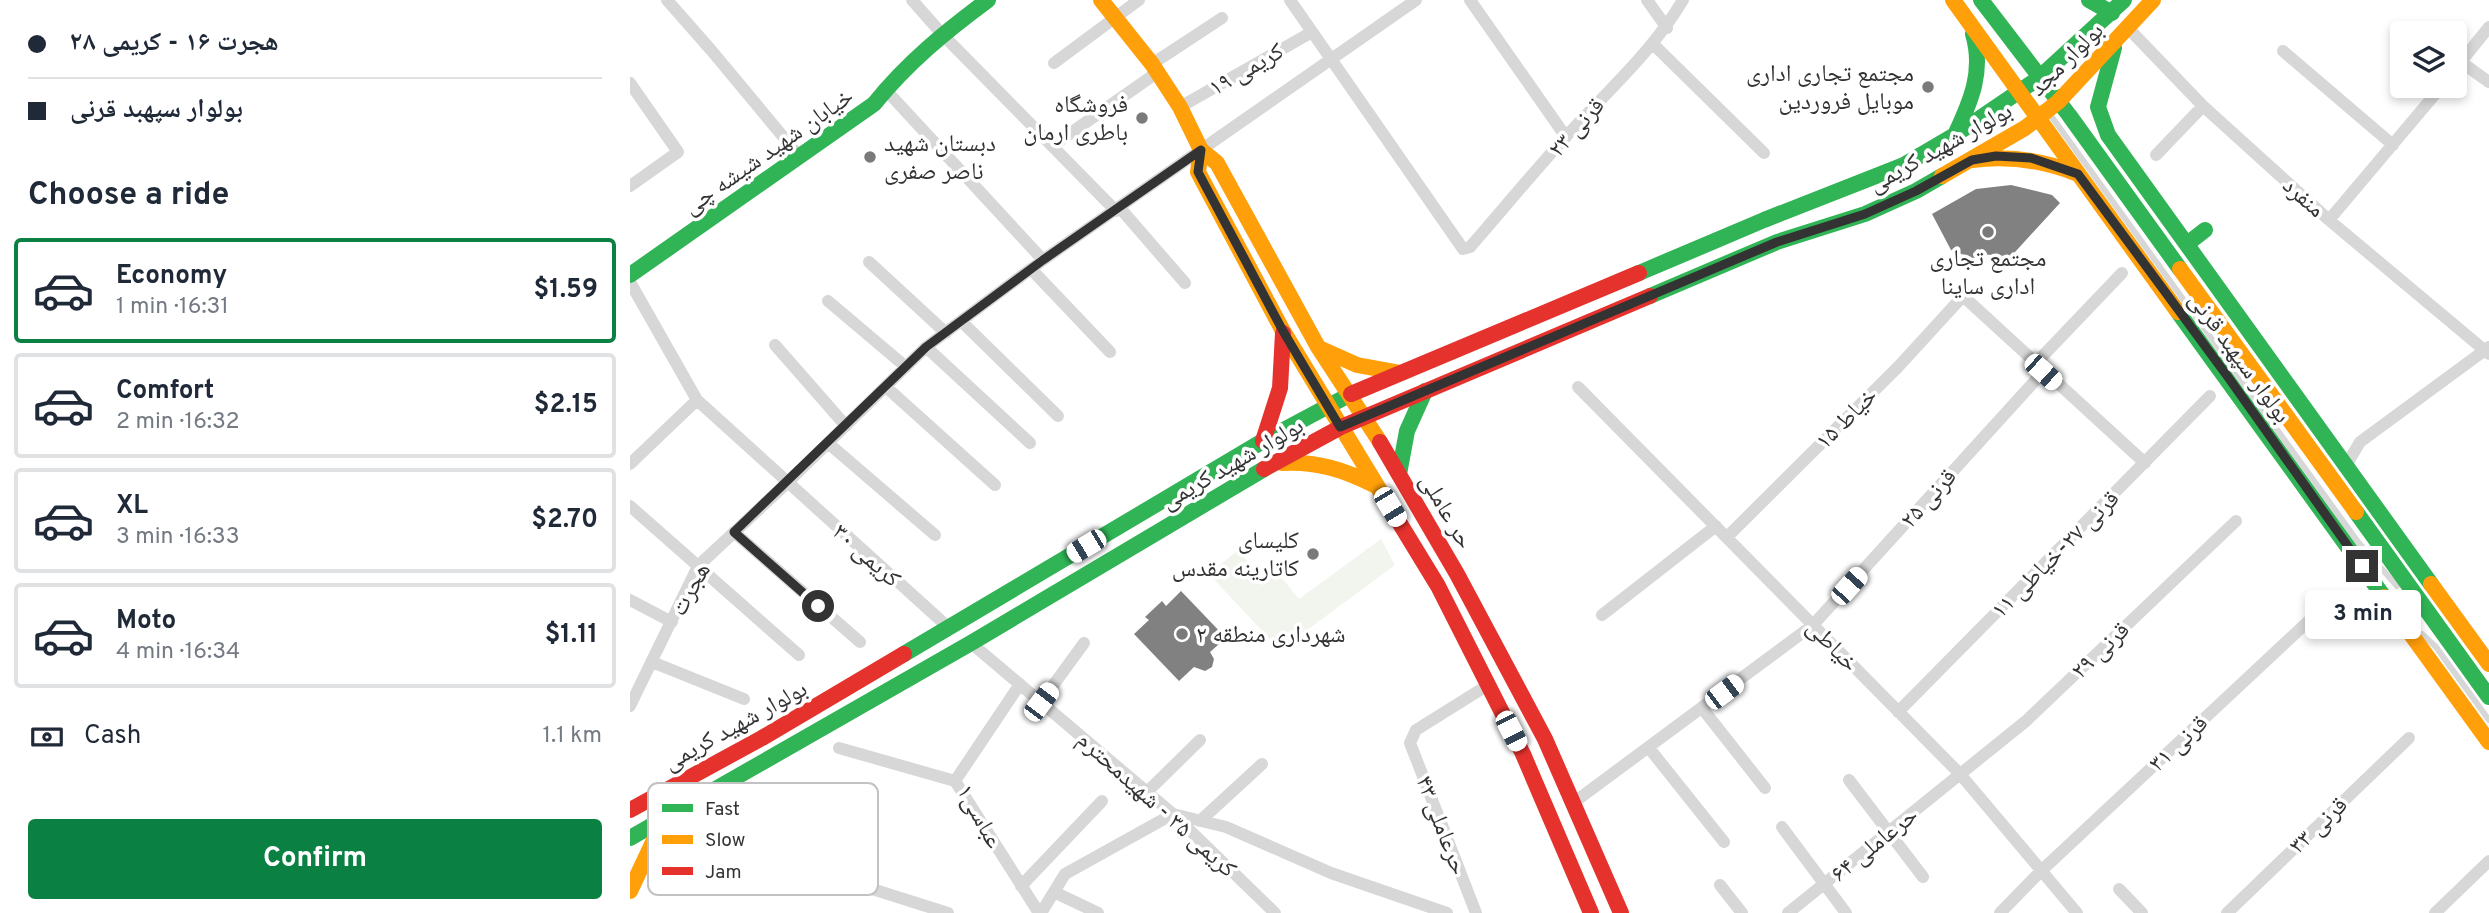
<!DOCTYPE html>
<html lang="en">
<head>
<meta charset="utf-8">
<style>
	:root { --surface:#fff; --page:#f6f6f7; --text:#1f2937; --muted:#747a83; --line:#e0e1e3; --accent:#0b8043 }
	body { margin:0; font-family:Overpass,"Noto Naskh Arabic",sans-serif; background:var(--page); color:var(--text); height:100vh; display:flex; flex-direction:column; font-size:26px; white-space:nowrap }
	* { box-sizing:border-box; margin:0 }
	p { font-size:23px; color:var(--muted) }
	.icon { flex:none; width:38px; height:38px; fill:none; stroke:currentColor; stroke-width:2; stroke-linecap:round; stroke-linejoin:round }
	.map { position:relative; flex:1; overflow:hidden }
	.sheet { display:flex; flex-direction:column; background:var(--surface); width:630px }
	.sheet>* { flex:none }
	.top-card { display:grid; align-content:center; height:154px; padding:0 28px; background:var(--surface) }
	.buttons { position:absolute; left:1760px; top:21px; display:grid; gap:14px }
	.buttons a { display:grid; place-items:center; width:77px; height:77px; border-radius:7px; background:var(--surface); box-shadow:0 4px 10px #0003; font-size:35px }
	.end { position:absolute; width:32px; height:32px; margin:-16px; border:9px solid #333; background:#fff; box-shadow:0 0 0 4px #fff }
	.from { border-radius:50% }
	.bubble { position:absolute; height:49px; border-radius:7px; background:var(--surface); box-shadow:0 4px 10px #0003; font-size:23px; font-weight:700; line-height:49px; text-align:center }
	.car { position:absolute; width:21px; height:42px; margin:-21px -10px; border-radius:9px; box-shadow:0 0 5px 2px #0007; background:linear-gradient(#fff 24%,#345 0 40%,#fff 0 76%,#345 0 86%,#fff 0) }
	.top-card b { display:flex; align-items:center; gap:24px; height:66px; font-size:26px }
	.top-card b+b { border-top:2px solid var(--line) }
	.top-card i { width:18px; height:18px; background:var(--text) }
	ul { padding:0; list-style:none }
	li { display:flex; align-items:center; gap:21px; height:105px; margin:0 14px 10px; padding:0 14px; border:4px solid var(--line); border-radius:7px }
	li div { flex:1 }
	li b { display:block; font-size:26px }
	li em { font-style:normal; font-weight:700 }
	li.selected { border-color:var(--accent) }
	li>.icon { width:63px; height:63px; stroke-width:1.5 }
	h2 { padding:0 28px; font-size:32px; line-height:84px }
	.pay { display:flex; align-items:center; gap:18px; height:77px; padding:0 28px; font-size:26px }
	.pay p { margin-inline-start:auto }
	.button { display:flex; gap:14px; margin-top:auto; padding:14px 28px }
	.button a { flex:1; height:80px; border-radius:7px; background:var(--accent); color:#fff; font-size:28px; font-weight:700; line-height:80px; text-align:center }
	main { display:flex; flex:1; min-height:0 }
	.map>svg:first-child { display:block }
	.green { fill:#f1f5ed }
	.building { fill:#818181 }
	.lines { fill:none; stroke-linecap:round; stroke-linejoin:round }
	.lane { stroke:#d7d7d7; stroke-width:6 }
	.street { stroke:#d7d7d7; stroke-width:12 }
	.fast { stroke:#30b455; stroke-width:16 }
	.slow { stroke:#ff9f0a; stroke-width:16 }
	.jam { stroke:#e5322d; stroke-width:16 }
	.route { stroke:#333; stroke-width:9 }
	.poi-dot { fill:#7a7a7a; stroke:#fff; stroke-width:2.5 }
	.labels { text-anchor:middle; stroke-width:7; stroke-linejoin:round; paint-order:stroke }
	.street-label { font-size:24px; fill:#333; stroke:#fff }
	.poi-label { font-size:24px; fill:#333; stroke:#fff; text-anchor:end }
	.key { fill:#fff; stroke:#c2c2c2; stroke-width:2 }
	.key-label { font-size:19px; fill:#333 }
</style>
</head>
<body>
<main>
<section class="sheet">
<div class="top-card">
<b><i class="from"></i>هجرت ۱۶ - کریمی ۲۸</b>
<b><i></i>بولوار سپهبد قرنی</b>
</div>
<h2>Choose a ride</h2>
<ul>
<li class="selected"><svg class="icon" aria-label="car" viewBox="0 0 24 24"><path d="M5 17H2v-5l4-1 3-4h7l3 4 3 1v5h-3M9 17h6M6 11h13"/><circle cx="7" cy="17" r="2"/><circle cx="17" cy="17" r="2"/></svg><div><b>Economy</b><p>1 min · 16:31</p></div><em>$1.59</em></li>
<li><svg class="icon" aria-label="car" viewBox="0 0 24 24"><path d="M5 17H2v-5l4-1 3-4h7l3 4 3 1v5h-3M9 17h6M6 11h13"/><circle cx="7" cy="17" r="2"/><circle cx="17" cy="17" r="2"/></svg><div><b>Comfort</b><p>2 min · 16:32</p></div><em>$2.15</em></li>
<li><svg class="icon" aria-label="car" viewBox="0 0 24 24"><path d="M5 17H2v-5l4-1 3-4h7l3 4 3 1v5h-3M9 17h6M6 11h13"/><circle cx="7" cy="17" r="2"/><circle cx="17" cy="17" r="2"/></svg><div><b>XL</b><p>3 min · 16:33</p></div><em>$2.70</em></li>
<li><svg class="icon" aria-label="car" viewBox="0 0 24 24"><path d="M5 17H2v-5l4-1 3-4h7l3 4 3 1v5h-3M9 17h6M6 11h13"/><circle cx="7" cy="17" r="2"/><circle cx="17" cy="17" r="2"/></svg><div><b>Moto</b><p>4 min · 16:34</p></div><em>$1.11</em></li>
</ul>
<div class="pay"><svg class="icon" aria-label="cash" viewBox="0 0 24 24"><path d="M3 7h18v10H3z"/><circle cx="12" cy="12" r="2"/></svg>Cash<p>1.1 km</p></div>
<div class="button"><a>Confirm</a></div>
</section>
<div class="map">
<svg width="1859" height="913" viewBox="0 0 1859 913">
	<rect width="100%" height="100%" fill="#fff"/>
	<path class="green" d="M751,539L765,565L650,650L579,574L608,550L634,581L646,571L669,599Z"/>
	<path class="building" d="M1381,185L1422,195L1430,203L1375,263L1376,256L1347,254L1344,259L1321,250L1302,214L1346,189Z
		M551,591L596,638L580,652L584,659L582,667L575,671L564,667L549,681L504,634L519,620L515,617L532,601L536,606Z"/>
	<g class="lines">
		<path class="lane" d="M1419,113L1728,542L1767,586
			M1792,634L1806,647L1859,720"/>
		<path class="street" d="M37,0L81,50L170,157
			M282,0L312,34L486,211
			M660,0L833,249L840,247C874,208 907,168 942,130C981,88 1024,49 1053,0
			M840,0L936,137
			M1017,0L1037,28
			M1498,28L1573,106L1699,220L1859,354
			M1023,44L1134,153
			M1653,51L1763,145
			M1831,62L1859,82
			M424,63L509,0
			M522,64L592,18
			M1825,69L1859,27
			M0,83L48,152L0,186
			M255,89L413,260
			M550,107L682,32
			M422,146L528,72
			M1526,155L1573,106
			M490,208L555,283
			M1699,220L1812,86
			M239,262L316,333
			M401,269L480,352
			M0,282L67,400L318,627
			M198,301L276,367
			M331,321L428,416
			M145,345L216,426
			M296,347L400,443
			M1405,364L1492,273
			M256,387L365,485
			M948,387L1330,774L1447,913
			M198,443L305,535
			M0,464L67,400
			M1717,464L1730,442L1859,347
			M0,506L169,655
			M104,532L230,642
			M1097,537L1268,367L1333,296L1515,463
			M0,600L42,622
			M972,615L1086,526
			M341,643L543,814L645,913
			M22,662L114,699
			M390,684L325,781L409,913
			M411,702L454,643
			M0,706L68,566L157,483L296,347L413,260L786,0
			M1072,708L1135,788
			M1268,712L1580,396
			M209,748L325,781
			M1019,748L1094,842
			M1219,780L1293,877
			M517,792L570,740
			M943,803L1183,625L1413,372
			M570,821L632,764
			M1152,827L1216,913
			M55,830L318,913
			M1090,885L1112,913
			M391,886L472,801
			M1489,889L1512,913
			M424,892L468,913
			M411,913L435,874L543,814L596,827L701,873L817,913
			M846,913L780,743L786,730L858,685
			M1158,913L1396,721L1606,521
			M1370,913L1411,871L1684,616
			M1597,913L1779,738
			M1805,913L1859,861"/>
		<path class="fast" d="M1351,0L1439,115L1550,269
			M1459,0L1482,13
			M1484,48L1468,107L1478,135L1801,584
			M1325,135C1341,101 1354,71 1343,34
			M1557,244L1575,230
			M1009,273L1134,220L1274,165L1325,135L1409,78L1494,0
			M0,275L244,104C277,63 316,31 358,0
			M1020,296L1147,242L1235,214L1286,191L1312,176
			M1548,312L1754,597
			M769,474L777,431L795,391
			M1726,512L1859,697
			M274,654L633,441L721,394
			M0,838L341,643L634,469"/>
		<path class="slow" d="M471,0L522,64L550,107L571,150L587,163L688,347L750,442
			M1323,0L1548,312
			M571,150L568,172L653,331L758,504
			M1342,160C1380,155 1413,160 1448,174
			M1312,176L1395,128L1428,102L1523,0
			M1550,269L1726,512
			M689,348L727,365L771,373
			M652,463C687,461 715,470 746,486
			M1801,584L1859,664
			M1754,597L1859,742
			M0,891L34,819"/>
		<path class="jam" d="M721,394L1009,273
			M633,441L650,388L653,333
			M750,442L827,574L915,739L991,913
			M634,469L711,427L1020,296
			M758,504L808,586L893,754L961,913
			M0,810L132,738L274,654"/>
	</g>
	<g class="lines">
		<path class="route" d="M188,606L104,532L296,347L413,260L571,150L568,172L653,331L710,427L1147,242L1235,214L1286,191L1342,160L1366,156L1401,158L1448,174L1598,377L1732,566"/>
	</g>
	<g class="poi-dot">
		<circle cx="1298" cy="87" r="7"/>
		<circle cx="512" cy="118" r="7"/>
		<circle cx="240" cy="157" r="7"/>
		<circle cx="1358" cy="232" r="7"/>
		<circle cx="683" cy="554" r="7"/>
		<circle cx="552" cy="634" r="7"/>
	</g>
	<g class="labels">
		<g class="street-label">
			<text transform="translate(1436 59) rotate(-45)" y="8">بولوار مجد</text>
			<text transform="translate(616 69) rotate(-30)" y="8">کریمی ۱۹</text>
			<text transform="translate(946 127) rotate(-48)" y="8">قرنی ۲۳</text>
			<text transform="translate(1310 147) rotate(-29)" y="8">بولوار شهید کریمی</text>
			<text transform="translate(138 151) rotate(-35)" y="8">خیابان شهید شیشه چی</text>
			<text transform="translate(1674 197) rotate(42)" y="8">منفرد</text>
			<text transform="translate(1610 357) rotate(54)" y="8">بولوار سپهبد قرنی</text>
			<text transform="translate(1216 418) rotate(-45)" y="8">خیاط ۱۵</text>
			<text transform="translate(602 463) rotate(-30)" y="8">بولوار شهید کریمی</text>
			<text transform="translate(1298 498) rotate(-48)" y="8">قرنی ۲۵</text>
			<text transform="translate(817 511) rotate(60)" y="8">حر عاملی</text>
			<text transform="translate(1425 554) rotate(-45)" y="8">قرنی ۲۷-خیاطی ۱۱</text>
			<text transform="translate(237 555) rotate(42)" y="8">کریمی ۳۰</text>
			<text transform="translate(60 589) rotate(-61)" y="8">هجرت</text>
			<text transform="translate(1203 645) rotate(46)" y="8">خیاطی</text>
			<text transform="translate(1470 650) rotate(-44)" y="8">قرنی ۲۹</text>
			<text transform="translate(105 725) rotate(-29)" y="8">بولوار شهید کریمی</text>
			<text transform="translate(1548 743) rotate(-43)" y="8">قرنی ۳۱</text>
			<text transform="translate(527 804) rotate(42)" y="8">کریمی ۳۵ - شهیدمحترم</text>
			<text transform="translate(350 816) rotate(61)" y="8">عباسی۱</text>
			<text transform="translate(812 825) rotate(69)" y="8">حرعاملی ۴۳</text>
			<text transform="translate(1688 825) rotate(-44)" y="8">قرنی ۳۳</text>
			<text transform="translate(1244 844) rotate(-39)" y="8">حرعاملی ۶۴</text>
		</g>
		<g class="poi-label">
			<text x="1284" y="81">مجتمع تجاری اداری<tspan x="1284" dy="28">موبایل فروردین</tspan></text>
			<text x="498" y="112">فروشگاه<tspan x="498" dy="28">باطری ارمان</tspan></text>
			<text x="254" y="151" text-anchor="start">دبستان شهید<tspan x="254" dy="28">ناصر صفری</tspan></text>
			<text x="1358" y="266" text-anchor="middle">مجتمع تجاری<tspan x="1358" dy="28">اداری ساینا</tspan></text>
			<text x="669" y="548">کلیسای<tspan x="669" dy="28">کاتارینه مقدس</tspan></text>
			<text x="566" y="642" text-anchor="start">شهرداری منطقه ۲</text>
		</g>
	</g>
	<rect x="18" y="783" width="230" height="112" rx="10" class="key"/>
	<rect x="32" y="804" width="31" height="8" fill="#30b455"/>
	<rect x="32" y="835" width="31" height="9" fill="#ff9f0a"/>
	<rect x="32" y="867" width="31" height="8" fill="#e5322d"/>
	<g class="key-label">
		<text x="75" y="815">Fast</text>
		<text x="75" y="846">Slow</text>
		<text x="75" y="878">Jam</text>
	</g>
</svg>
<div class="buttons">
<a><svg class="icon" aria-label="layers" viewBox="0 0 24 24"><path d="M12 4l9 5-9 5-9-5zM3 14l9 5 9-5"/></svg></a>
</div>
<i class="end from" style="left:188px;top:606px"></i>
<i class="end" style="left:1732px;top:566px"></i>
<div class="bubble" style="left:1675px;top:590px;width:116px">3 min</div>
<i class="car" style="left:1413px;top:372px;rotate:132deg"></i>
<i class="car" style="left:760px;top:507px;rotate:149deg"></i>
<i class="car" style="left:456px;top:546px;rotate:239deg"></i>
<i class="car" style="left:1219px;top:586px;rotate:42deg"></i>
<i class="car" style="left:1094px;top:692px;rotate:53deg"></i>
<i class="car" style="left:411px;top:702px;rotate:37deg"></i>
<i class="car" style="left:881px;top:731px;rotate:153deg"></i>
</div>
</main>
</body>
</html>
